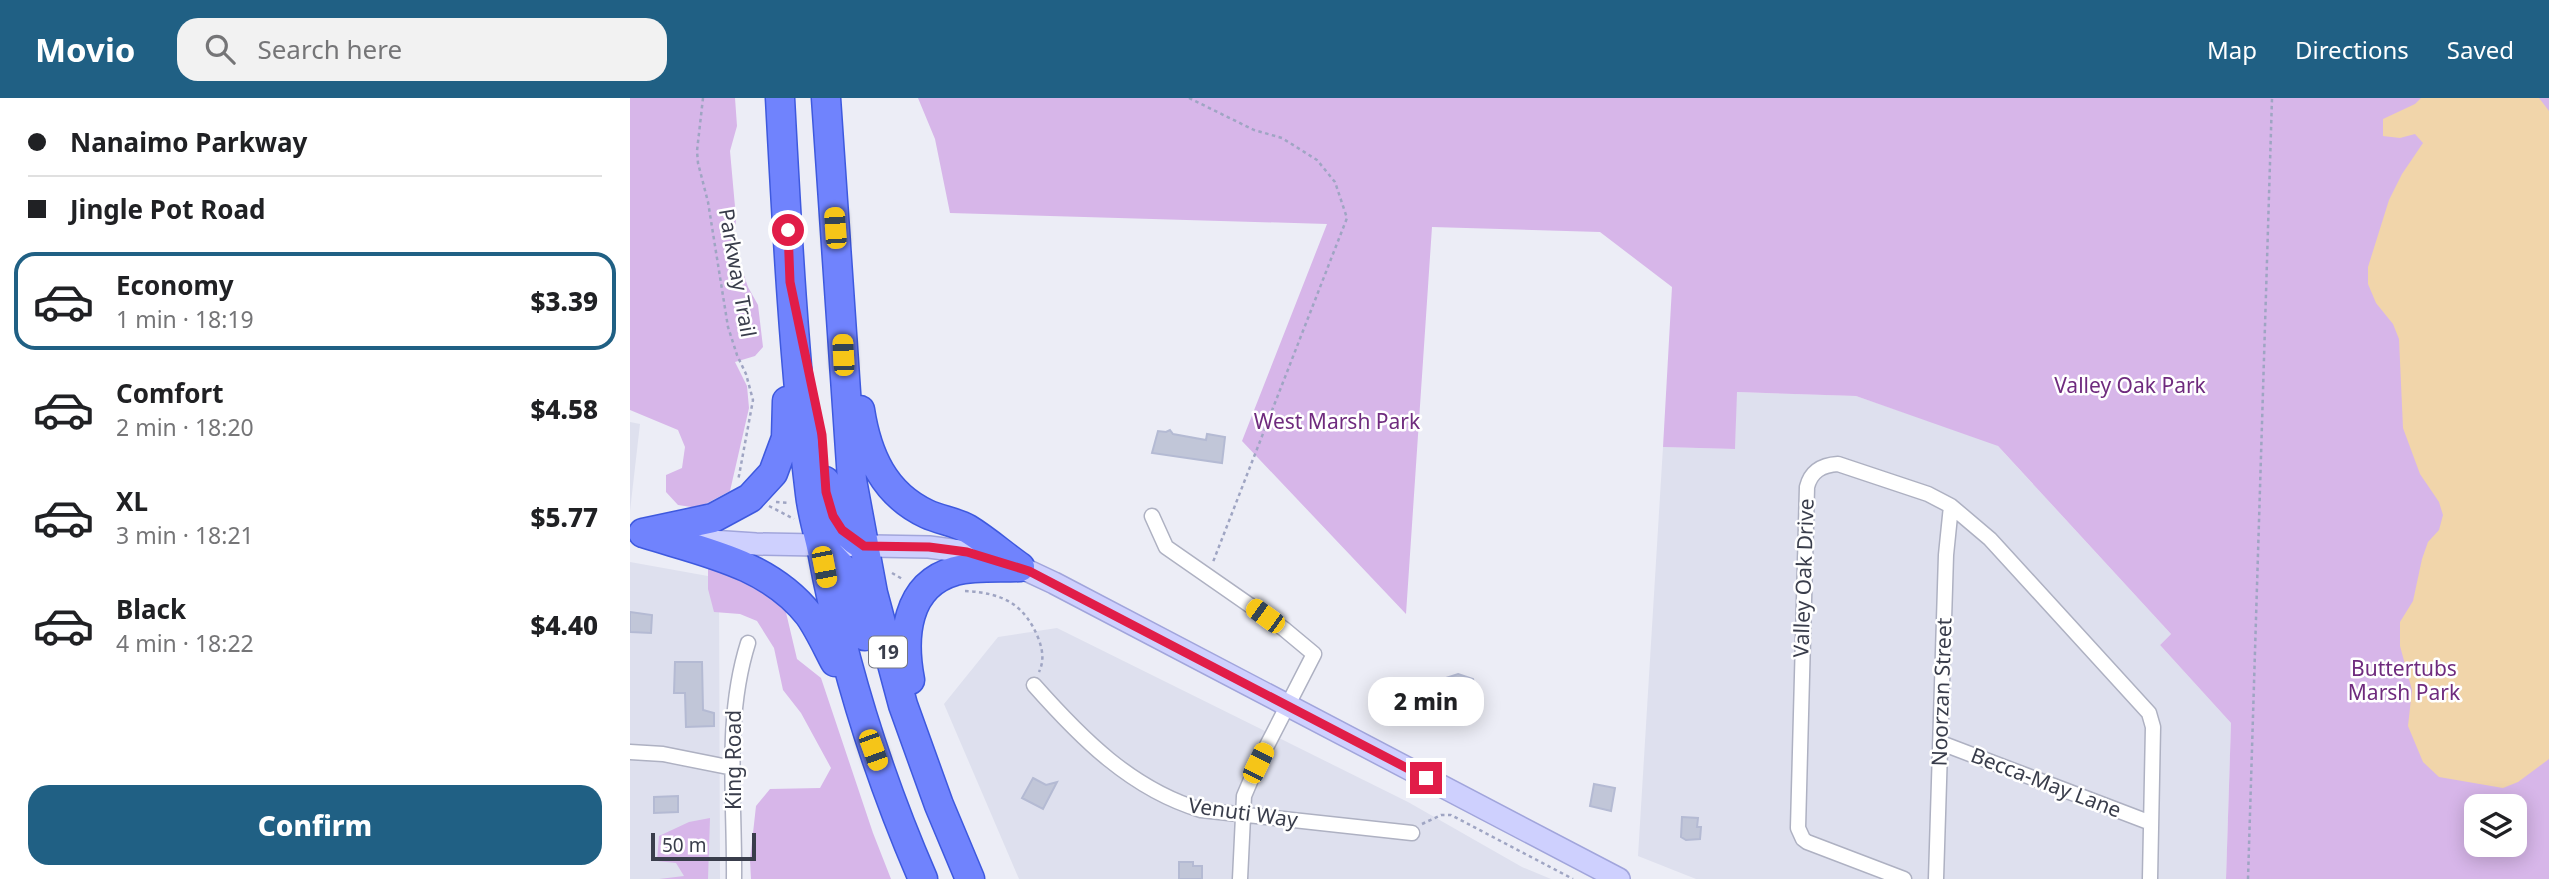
<!DOCTYPE html>
<html lang="en">
<head>
<meta charset="utf-8">
<style>
	:root { --surface:#fff; --page:#f2f2f2; --text:#202124; --muted:#757577; --line:#e0e0e0; --accent:#206084 }
	body { margin:0; font-family:"Noto Sans",sans-serif; background:var(--page); color:var(--text); height:100vh; display:flex; flex-direction:column; font-size:26px; white-space:nowrap }
	* { box-sizing:border-box; margin:0 }
	p { font-size:23px; color:var(--muted) }
	.icon { flex:none; width:38px; height:38px; fill:none; stroke:currentColor; stroke-width:2; stroke-linecap:round; stroke-linejoin:round }
	.map { position:relative; flex:1; overflow:hidden }
	.side { display:flex; flex-direction:column; background:var(--surface); width:630px }
	.side>* { flex:none }
	.hud { display:grid; align-content:center; height:154px; padding:0 28px; background:var(--surface) }
	.fabs { position:absolute; left:1834px; top:696px; display:grid; gap:14px }
	.fabs a { display:grid; place-items:center; width:63px; height:63px; border-radius:14px; background:var(--surface); box-shadow:0 4px 18px #0003; font-size:35px }
	.scale { position:absolute; left:21px; bottom:18px; width:105px; box-sizing:border-box; padding-left:7px; border:4px solid #393d4b; border-top:0; font-size:19px; line-height:24px; white-space:nowrap; color:#393d4b; -webkit-text-stroke:5px #fff; paint-order:stroke }
	.end { position:absolute; width:32px; height:32px; margin:-16px; border:9px solid #e11d48; background:#fff; box-shadow:0 0 0 4px #fff }
	.from { border-radius:50% }
	.bubble { position:absolute; height:49px; border-radius:21px; background:var(--surface); box-shadow:0 4px 18px #0003; font-size:23px; font-weight:800; line-height:49px; text-align:center }
	.car { position:absolute; width:21px; height:42px; margin:-21px -10px; border-radius:9px; box-shadow:0 0 5px 2px #0007; background:linear-gradient(#f5c518 24%,#345 0 40%,#f5c518 0 76%,#345 0 86%,#f5c518 0) }
	.hud b { display:flex; align-items:center; gap:24px; height:66px; font-size:26px }
	.hud b+b { border-top:2px solid var(--line) }
	.hud i { width:18px; height:18px; background:var(--text) }
	ul { padding:0; list-style:none }
	li { display:flex; align-items:center; gap:21px; height:98px; margin:0 14px 10px; padding:0 14px; border:4px solid transparent; border-radius:21px }
	li div { flex:1 }
	li b { display:block; font-size:26px }
	li em { font-style:normal; font-weight:800 }
	li.current { border-color:var(--accent) }
	li>.icon { width:63px; height:63px; stroke-width:1.5 }
	.cta { display:flex; gap:14px; margin-top:auto; padding:14px 28px }
	.cta a { flex:1; height:80px; border-radius:21px; background:var(--accent); color:#fff; font-size:28px; font-weight:800; line-height:80px; text-align:center }
	header { display:flex; align-items:center; gap:42px; box-sizing:border-box; height:98px; padding:0 35px; background:var(--accent); color:#fff }
	header strong { font-size:33px }
	nav { display:flex; gap:38px; margin-inline-start:auto; font-size:24px }
	.search { width:490px; height:63px; background:var(--page); display:flex; align-items:center; gap:18px; box-sizing:border-box; padding:0 24px; border-radius:21px; color:var(--muted); font-size:26px }
	main { display:flex; flex:1; min-height:0 }
	.map>svg:first-child { display:block }
	.residential { fill:#dee0ee }
	.green { fill:#d7b6e9; fill-rule:evenodd }
	.water { fill:#f1d5aa }
	.building { fill:#c1c6d8; stroke:#b4bad3; stroke-width:2 }
	.lines { fill:none; stroke-linecap:round; stroke-linejoin:round }
	.street-casing { stroke:#aeb1c2; stroke-width:17 }
	.secondary-casing { stroke:#a1a5db; stroke-width:24 }
	.highway-casing { stroke:#3e59de; stroke-width:31 }
	.path { stroke:#9fa5c3; stroke-width:2.5; stroke-dasharray:3.5 3.5; stroke-linecap:butt }
	.street { stroke:#fff; stroke-width:14 }
	.secondary { stroke:#ced0fe; stroke-width:21 }
	.highway { stroke:#7083fd; stroke-width:28 }
	.route { stroke:#e11d48; stroke-width:9 }
	.labels { text-anchor:middle; stroke-width:5; stroke-linejoin:round; paint-order:stroke }
	.shield { fill:#fff; stroke:#747781; stroke-width:2 }
	.shield-label { font-size:19px; font-weight:bold; fill:#393d4b }
	.street-label { font-size:21px; fill:#393d4b; stroke:#fff }
	.park-label { font-size:21px; fill:#6f2b7e; stroke:#fff }
</style>
</head>
<body>
<header>
<strong>Movio</strong>
<div class="search"><svg class="icon" aria-label="search" viewBox="0 0 24 24"><circle cx="10" cy="10" r="6"/><path d="M15 15l6 6"/></svg>Search here</div>
<nav><a>Map</a><a>Directions</a><a>Saved</a></nav>
</header>
<main>
<section class="side">
<div class="hud">
<b><i class="from"></i>Nanaimo Parkway</b>
<b><i></i>Jingle Pot Road</b>
</div>
<ul>
<li class="current"><svg class="icon" aria-label="car" viewBox="0 0 24 24"><path d="M5 17H2v-5l4-1 3-4h7l3 4 3 1v5h-3M9 17h6M6 11h13"/><circle cx="7" cy="17" r="2"/><circle cx="17" cy="17" r="2"/></svg><div><b>Economy</b><p>1 min · 18:19</p></div><em>$3.39</em></li>
<li><svg class="icon" aria-label="car" viewBox="0 0 24 24"><path d="M5 17H2v-5l4-1 3-4h7l3 4 3 1v5h-3M9 17h6M6 11h13"/><circle cx="7" cy="17" r="2"/><circle cx="17" cy="17" r="2"/></svg><div><b>Comfort</b><p>2 min · 18:20</p></div><em>$4.58</em></li>
<li><svg class="icon" aria-label="car" viewBox="0 0 24 24"><path d="M5 17H2v-5l4-1 3-4h7l3 4 3 1v5h-3M9 17h6M6 11h13"/><circle cx="7" cy="17" r="2"/><circle cx="17" cy="17" r="2"/></svg><div><b>XL</b><p>3 min · 18:21</p></div><em>$5.77</em></li>
<li><svg class="icon" aria-label="car" viewBox="0 0 24 24"><path d="M5 17H2v-5l4-1 3-4h7l3 4 3 1v5h-3M9 17h6M6 11h13"/><circle cx="7" cy="17" r="2"/><circle cx="17" cy="17" r="2"/></svg><div><b>Black</b><p>4 min · 18:22</p></div><em>$4.40</em></li>
</ul>
<div class="cta"><a>Confirm</a></div>
</section>
<div class="map">
<svg width="1919" height="781" viewBox="0 0 1919 781">
	<rect width="100%" height="100%" fill="#ecedf6"/>
	<path class="residential" d="M1106,294L1226,298L1366,346L1541,536L1530,547L1601,625L1596,781H1066L1008,758L1033,349L1105,351Z
		M0,324L10,326L0,413Z
		M0,464L89,480L90,781H0Z
		M427,530L778,704L892,769L921,781H389L314,606L368,539Z"/>
	<path class="green" d="M0,0H105L107,28L100,53L106,120L104,148L118,189L128,207L133,249L125,258L105,264L117,288L119,310L100,393L68,410L48,407L36,394V377L52,370L55,349L48,332L0,312Z
		M288,0H1919V781H1596L1601,625L1530,547L1541,536L1368,348L1226,298L1107,294L1105,351L1033,349L1042,189L970,134L802,129L776,516L612,343L697,126L320,115L305,41ZM1846,709H1885V747H1846Z
		M78,470L108,477L154,506L167,561L191,580L243,735L261,781H121L120,762L126,708L140,691L190,690L201,670L171,615L153,592L144,550L127,523L110,516L84,514L78,491Z
		M80,720L78,781H29L54,778L46,765L27,763L29,738L59,724Z"/>
	<path class="water" d="M1791,0H1909L1919,13V661L1888,684L1873,690L1809,679L1793,664L1778,628L1782,592L1770,548V524L1783,503L1792,461L1798,444L1809,432L1813,417L1809,404L1790,376L1773,330L1769,241L1763,226L1746,205L1738,186V169L1759,102L1772,76L1793,45L1785,36L1770,40L1753,38V21L1785,6Z"/>
	<path class="building" d="M540,332L543,336L576,342L577,336L595,339L592,365L522,355L528,333L536,334Z
		M0,514L22,517L21,535L0,534Z
		M45,564H72L73,612L84,615V628L56,629L55,595H44Z
		M828,576L843,581L846,591L841,593L847,611L837,605L824,609L819,619L807,583Z
		M403,680L416,687L427,684L413,711L392,700Z
		M964,686L985,690L981,713L960,708Z
		M48,698V714L24,715V699Z
		M1052,719L1068,720L1067,729H1071L1070,741L1056,742L1051,739Z
		M549,764H563V768H572V781H549Z"/>
	<g class="lines">
		<defs>
			<path id="street" d="M522,418L536,449L654,531L684,556L628,665L614,698L610,781
				M404,587C451,640 501,691 571,712L782,735
				M1311,645L1521,725
				M0,654L33,656L103,670
				M104,781C105,703 94,621 118,545
				M1274,781L1177,744L1173,741L1168,730L1177,389C1181,373 1192,367 1208,366L1298,396L1321,408L1360,441L1519,615L1523,629L1520,781
				M1306,781L1316,457L1321,408"/>
			<path id="secondary" d="M65,442L126,446L299,449L337,454L390,469L424,485L989,781"/>
			<path id="highway" d="M150,0C157,132 164,265 180,396C182,415 188,434 192,453C213,567 247,675 293,781
				M196,0L222,382L243,495L273,607L309,707L340,781
				M230,312C237,357 254,396 297,416C310,422 326,424 338,431C356,442 373,457 390,469
				M195,383C197,413 209,433 234,448
				M13,435L83,420L120,400L143,375L156,340L157,303
				M16,436C74,454 139,466 179,517C189,531 197,549 205,564
				M193,450L212,470L221,491L235,538
				M280,582C272,540 275,487 325,473C345,468 369,470 390,469"/>
		</defs>
		<use href="#street" class="street-casing"/>
		<use href="#secondary" class="secondary-casing"/>
		<use href="#highway" class="highway-casing"/>
		<path class="path" d="M73,0L67,53L68,65L78,104L98,229L107,257L116,276L123,302L108,383
			M559,0L624,32L652,40L687,62L705,84L717,120L583,464
			M146,404L160,405
			M139,408L164,421
			M262,475L274,482
			M335,493C373,495 395,506 409,542C413,554 414,563 409,574
			M792,726L811,717H821L943,781
			M1618,781L1642,0"/>
		<use href="#street" class="street"/>
		<use href="#secondary" class="secondary"/>
		<use href="#highway" class="highway"/>
	</g>
	<g class="lines">
		<path class="route" d="M158,132L160,184L192,337L196,394L203,418L212,432L234,448L299,449L337,454L399,473L796,680"/>
	</g>
	<g class="labels">
		<rect class="shield" x="239" y="538.5" width="38" height="31" rx="5"/>
		<g class="shield-label">
			<text x="258" y="561">19</text>
		</g>
		<g class="street-label">
			<text transform="translate(107 175) rotate(80)" y="7">Parkway Trail</text>
			<text transform="translate(1174 480) rotate(-88)" y="7">Valley Oak Drive</text>
			<text transform="translate(1312 594) rotate(-88)" y="7">Noorzan Street</text>
			<text transform="translate(104 662) rotate(-90)" y="7">King Road</text>
			<text transform="translate(1416 685) rotate(21)" y="7">Becca-May Lane</text>
			<text transform="translate(613 715) rotate(8)" y="7">Venuti Way</text>
		</g>
		<g class="park-label">
			<text x="1500" y="295">Valley Oak Park</text>
			<text x="707" y="331">West Marsh Park</text>
			<text x="1774" y="578">Buttertubs<tspan x="1774" dy="24">Marsh Park</tspan></text>
		</g>
	</g>
</svg>
<div class="fabs">
<a><svg class="icon" aria-label="layers" viewBox="0 0 24 24"><path d="M12 4l9 5-9 5-9-5zM3 14l9 5 9-5"/></svg></a>
</div>
<div class="scale">50 m</div>
<i class="end from" style="left:158px;top:132px"></i>
<i class="end" style="left:796px;top:680px"></i>
<div class="bubble" style="left:738px;top:579px;width:116px">2 min</div>
<i class="car" style="left:205px;top:130px;rotate:356deg"></i>
<i class="car" style="left:213px;top:257px;rotate:357deg"></i>
<i class="car" style="left:194px;top:469px;rotate:169deg"></i>
<i class="car" style="left:635px;top:518px;rotate:306deg"></i>
<i class="car" style="left:243px;top:652px;rotate:160deg"></i>
<i class="car" style="left:628px;top:665px;rotate:26deg"></i>
</div>
</main>
</body>
</html>
